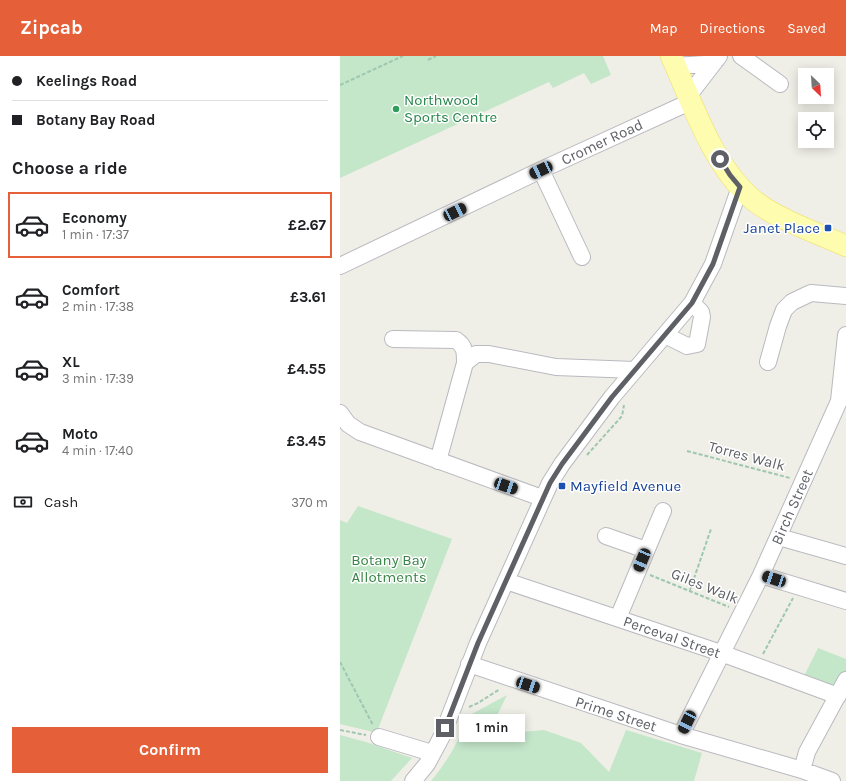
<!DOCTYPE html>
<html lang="en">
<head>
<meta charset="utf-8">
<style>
	:root { --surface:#fff; --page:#f6f6f6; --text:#202124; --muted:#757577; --line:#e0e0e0; --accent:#e56038 }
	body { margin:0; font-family:Karla,sans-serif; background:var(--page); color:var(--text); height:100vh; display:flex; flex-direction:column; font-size:15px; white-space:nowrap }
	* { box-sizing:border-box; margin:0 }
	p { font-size:13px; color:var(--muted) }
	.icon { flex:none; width:22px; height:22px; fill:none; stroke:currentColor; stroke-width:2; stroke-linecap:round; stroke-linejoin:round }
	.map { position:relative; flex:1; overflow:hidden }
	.drawer { display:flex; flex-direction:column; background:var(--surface); width:340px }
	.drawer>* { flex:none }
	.top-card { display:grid; align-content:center; height:88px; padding:0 12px; background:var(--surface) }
	.needle { width:26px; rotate:155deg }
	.fabs { position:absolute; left:458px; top:12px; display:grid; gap:8px }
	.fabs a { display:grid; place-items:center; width:36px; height:36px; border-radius:0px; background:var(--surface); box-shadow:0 2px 10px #0003; font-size:20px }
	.end { position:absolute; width:18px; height:18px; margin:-9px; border:5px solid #5e6066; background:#fff; box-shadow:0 0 0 2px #fff }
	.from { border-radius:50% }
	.bubble { position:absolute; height:28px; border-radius:0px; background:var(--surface); box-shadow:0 2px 10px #0003; font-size:13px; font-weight:700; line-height:28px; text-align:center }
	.car { position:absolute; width:12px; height:24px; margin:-12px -6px; border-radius:5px; box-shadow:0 0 3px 1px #0007; background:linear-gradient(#222 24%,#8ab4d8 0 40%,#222 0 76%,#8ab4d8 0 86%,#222 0) }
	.top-card b { display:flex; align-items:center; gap:14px; height:38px; font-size:15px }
	.top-card b+b { border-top:1px solid var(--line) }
	.top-card i { width:10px; height:10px; background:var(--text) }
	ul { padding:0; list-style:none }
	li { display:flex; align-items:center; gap:12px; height:66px; margin:0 8px 6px; padding:0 4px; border:2px solid transparent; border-radius:0px }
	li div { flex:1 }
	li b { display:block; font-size:15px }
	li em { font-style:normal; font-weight:700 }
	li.active { border-color:var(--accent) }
	li>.icon { width:36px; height:36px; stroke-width:1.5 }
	h2 { padding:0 12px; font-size:18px; line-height:48px }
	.pay { display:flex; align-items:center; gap:10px; height:44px; padding:0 12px; font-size:15px }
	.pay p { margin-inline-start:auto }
	.cta { display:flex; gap:8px; margin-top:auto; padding:8px 12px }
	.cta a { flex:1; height:46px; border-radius:0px; background:var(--accent); color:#fff; font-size:16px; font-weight:700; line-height:46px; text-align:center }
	header { display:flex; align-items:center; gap:24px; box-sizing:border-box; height:56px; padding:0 20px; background:var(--accent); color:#fff }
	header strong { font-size:19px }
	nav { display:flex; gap:22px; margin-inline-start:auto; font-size:14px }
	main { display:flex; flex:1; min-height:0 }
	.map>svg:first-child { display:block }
	.green { fill:#c4e6c9 }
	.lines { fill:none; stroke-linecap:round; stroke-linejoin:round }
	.minor-casing { stroke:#b9bac0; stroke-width:18 }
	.major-casing { stroke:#eedc62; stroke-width:22 }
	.path { stroke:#9ec7b0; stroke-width:2; stroke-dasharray:4 2; stroke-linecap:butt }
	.minor { stroke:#fff; stroke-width:16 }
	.major { stroke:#fdfcaf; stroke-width:21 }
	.route { stroke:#5e6066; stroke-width:5 }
	.leisure-dot { fill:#2e9e5b; stroke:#fff; stroke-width:1.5 }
	.transit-dot { fill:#1a4fb4; stroke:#fff; stroke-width:1.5 }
	.labels { text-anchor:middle; stroke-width:3; stroke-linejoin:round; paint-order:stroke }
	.leisure-label { font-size:15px; fill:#27864d; stroke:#fff; text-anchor:start }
	.street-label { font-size:15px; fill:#5e6066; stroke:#fff }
	.transit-label { font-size:15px; fill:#164399; stroke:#fff; text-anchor:end }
	.park-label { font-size:15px; fill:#388447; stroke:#fff }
</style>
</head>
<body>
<header>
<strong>Zipcab</strong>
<nav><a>Map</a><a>Directions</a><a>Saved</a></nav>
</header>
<main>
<section class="drawer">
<div class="top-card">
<b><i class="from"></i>Keelings Road</b>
<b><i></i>Botany Bay Road</b>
</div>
<h2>Choose a ride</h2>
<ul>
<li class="active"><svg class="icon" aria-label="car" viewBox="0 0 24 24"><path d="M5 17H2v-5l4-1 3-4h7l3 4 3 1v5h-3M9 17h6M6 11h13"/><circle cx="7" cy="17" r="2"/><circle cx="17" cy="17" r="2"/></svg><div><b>Economy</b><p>1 min · 17:37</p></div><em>£2.67</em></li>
<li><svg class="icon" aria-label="car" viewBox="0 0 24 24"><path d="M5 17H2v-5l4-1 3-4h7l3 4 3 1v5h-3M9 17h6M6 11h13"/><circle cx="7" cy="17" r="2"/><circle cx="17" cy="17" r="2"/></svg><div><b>Comfort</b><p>2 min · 17:38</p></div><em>£3.61</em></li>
<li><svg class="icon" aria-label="car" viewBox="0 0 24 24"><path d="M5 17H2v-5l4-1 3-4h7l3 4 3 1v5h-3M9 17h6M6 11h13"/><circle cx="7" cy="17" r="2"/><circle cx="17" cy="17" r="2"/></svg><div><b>XL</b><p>3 min · 17:39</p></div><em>£4.55</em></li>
<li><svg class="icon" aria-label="car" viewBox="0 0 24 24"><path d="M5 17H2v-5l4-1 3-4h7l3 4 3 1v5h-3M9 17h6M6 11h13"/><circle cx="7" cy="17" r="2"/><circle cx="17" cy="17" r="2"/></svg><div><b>Moto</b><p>4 min · 17:40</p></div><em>£3.45</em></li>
</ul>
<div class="pay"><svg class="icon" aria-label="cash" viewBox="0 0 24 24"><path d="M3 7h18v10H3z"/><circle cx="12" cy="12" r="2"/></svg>Cash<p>370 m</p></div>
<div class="cta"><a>Confirm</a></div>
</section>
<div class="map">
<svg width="506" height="725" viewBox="0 0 506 725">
	<rect width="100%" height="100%" fill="#f0efe7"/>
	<path class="green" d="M0,0H263L271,19L251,28L244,17L213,32L209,26L0,122Z
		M18,450L112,483L38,673L33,676L0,668V464L7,467Z
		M478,592L506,603V624L498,640L461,626Z
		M167,639L152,670L181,676L204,674L241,687L269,716L286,674L362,697L354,725H91C108,704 119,686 128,660Z
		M0,679L26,686L72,702L51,725H0Z"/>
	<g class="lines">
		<defs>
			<path id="minor" d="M401,0L440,28
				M335,10L364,8L377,3
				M349,39L379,0
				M201,114L242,201
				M0,210L201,114L352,45
				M325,279L347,290L357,288L362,261L361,256L352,247
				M53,283L116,284C125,290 125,296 125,307L98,405
				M428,306L438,270L444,254L452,246L471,237L506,240
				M125,307L136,298H149L216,311L295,314
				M0,357L8,368L20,376L202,442
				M266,480L306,494
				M439,481L506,500
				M421,519L506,545
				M166,525L381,597L498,640
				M278,562L323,455
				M129,608L341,679L462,714L492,725
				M341,679L421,519L499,345L506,279
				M39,681L92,697
				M462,714L467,696L506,624
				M73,725L87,708L102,680L138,587L210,427L222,408L272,341L352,247L373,208L400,131"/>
			<path id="major" d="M331,0C352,46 372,108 411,142C434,162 477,177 506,190"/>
		</defs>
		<use href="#minor" class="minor-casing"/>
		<use href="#major" class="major-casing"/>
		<path class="path" d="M88,4L96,0
			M0,29L63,0
			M347,395L450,422
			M247,399L282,360L284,349
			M310,519L389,551
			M350,534L371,473
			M423,598L453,542
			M0,606L33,669
			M129,651L138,647L160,633
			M0,674L26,679"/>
		<use href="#minor" class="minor"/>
		<use href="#major" class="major"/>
	</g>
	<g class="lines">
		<path class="route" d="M105,672L138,587L210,427L222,408L272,341L352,247L373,208L400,131L390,119L380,103"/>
	</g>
	<circle class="leisure-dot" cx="56" cy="53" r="4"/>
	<g class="transit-dot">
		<rect x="484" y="168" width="8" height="8" rx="2"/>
		<rect x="218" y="426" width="8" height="8" rx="2"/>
	</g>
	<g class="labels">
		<g class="leisure-label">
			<text x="64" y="49">Northwood<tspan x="64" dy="17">Sports Centre</tspan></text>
		</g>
		<g class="street-label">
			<text transform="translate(262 86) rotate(-25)" y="5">Cromer Road</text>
			<text transform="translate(407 400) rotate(15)" y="5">Torres Walk</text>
			<text transform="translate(452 451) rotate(-66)" y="5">Birch Street</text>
			<text transform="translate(365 530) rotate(22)" y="5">Giles Walk</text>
			<text transform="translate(332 581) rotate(19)" y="5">Perceval Street</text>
			<text transform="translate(276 658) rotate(18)" y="5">Prime Street</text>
		</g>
		<g class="transit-label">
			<text x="480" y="177">Janet Place</text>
			<text x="230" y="435" text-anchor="start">Mayfield Avenue</text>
		</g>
		<g class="park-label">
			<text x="49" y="509">Botany Bay<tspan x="49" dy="17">Allotments</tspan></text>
		</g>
	</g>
</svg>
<div class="fabs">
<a><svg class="needle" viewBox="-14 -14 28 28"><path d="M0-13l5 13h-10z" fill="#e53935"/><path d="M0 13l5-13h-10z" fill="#757577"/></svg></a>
<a><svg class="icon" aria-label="locate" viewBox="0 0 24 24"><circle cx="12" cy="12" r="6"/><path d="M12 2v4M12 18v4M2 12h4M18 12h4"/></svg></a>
</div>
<i class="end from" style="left:380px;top:103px"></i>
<i class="end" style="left:105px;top:672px"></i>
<div class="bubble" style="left:119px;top:658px;width:66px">1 min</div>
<i class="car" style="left:201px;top:114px;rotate:245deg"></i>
<i class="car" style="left:115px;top:156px;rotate:64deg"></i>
<i class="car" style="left:166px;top:430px;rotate:109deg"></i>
<i class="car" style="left:302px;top:504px;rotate:203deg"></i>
<i class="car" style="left:434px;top:523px;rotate:288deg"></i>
<i class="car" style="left:188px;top:629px;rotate:108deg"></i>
<i class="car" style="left:347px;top:666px;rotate:206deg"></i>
</div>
</main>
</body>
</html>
